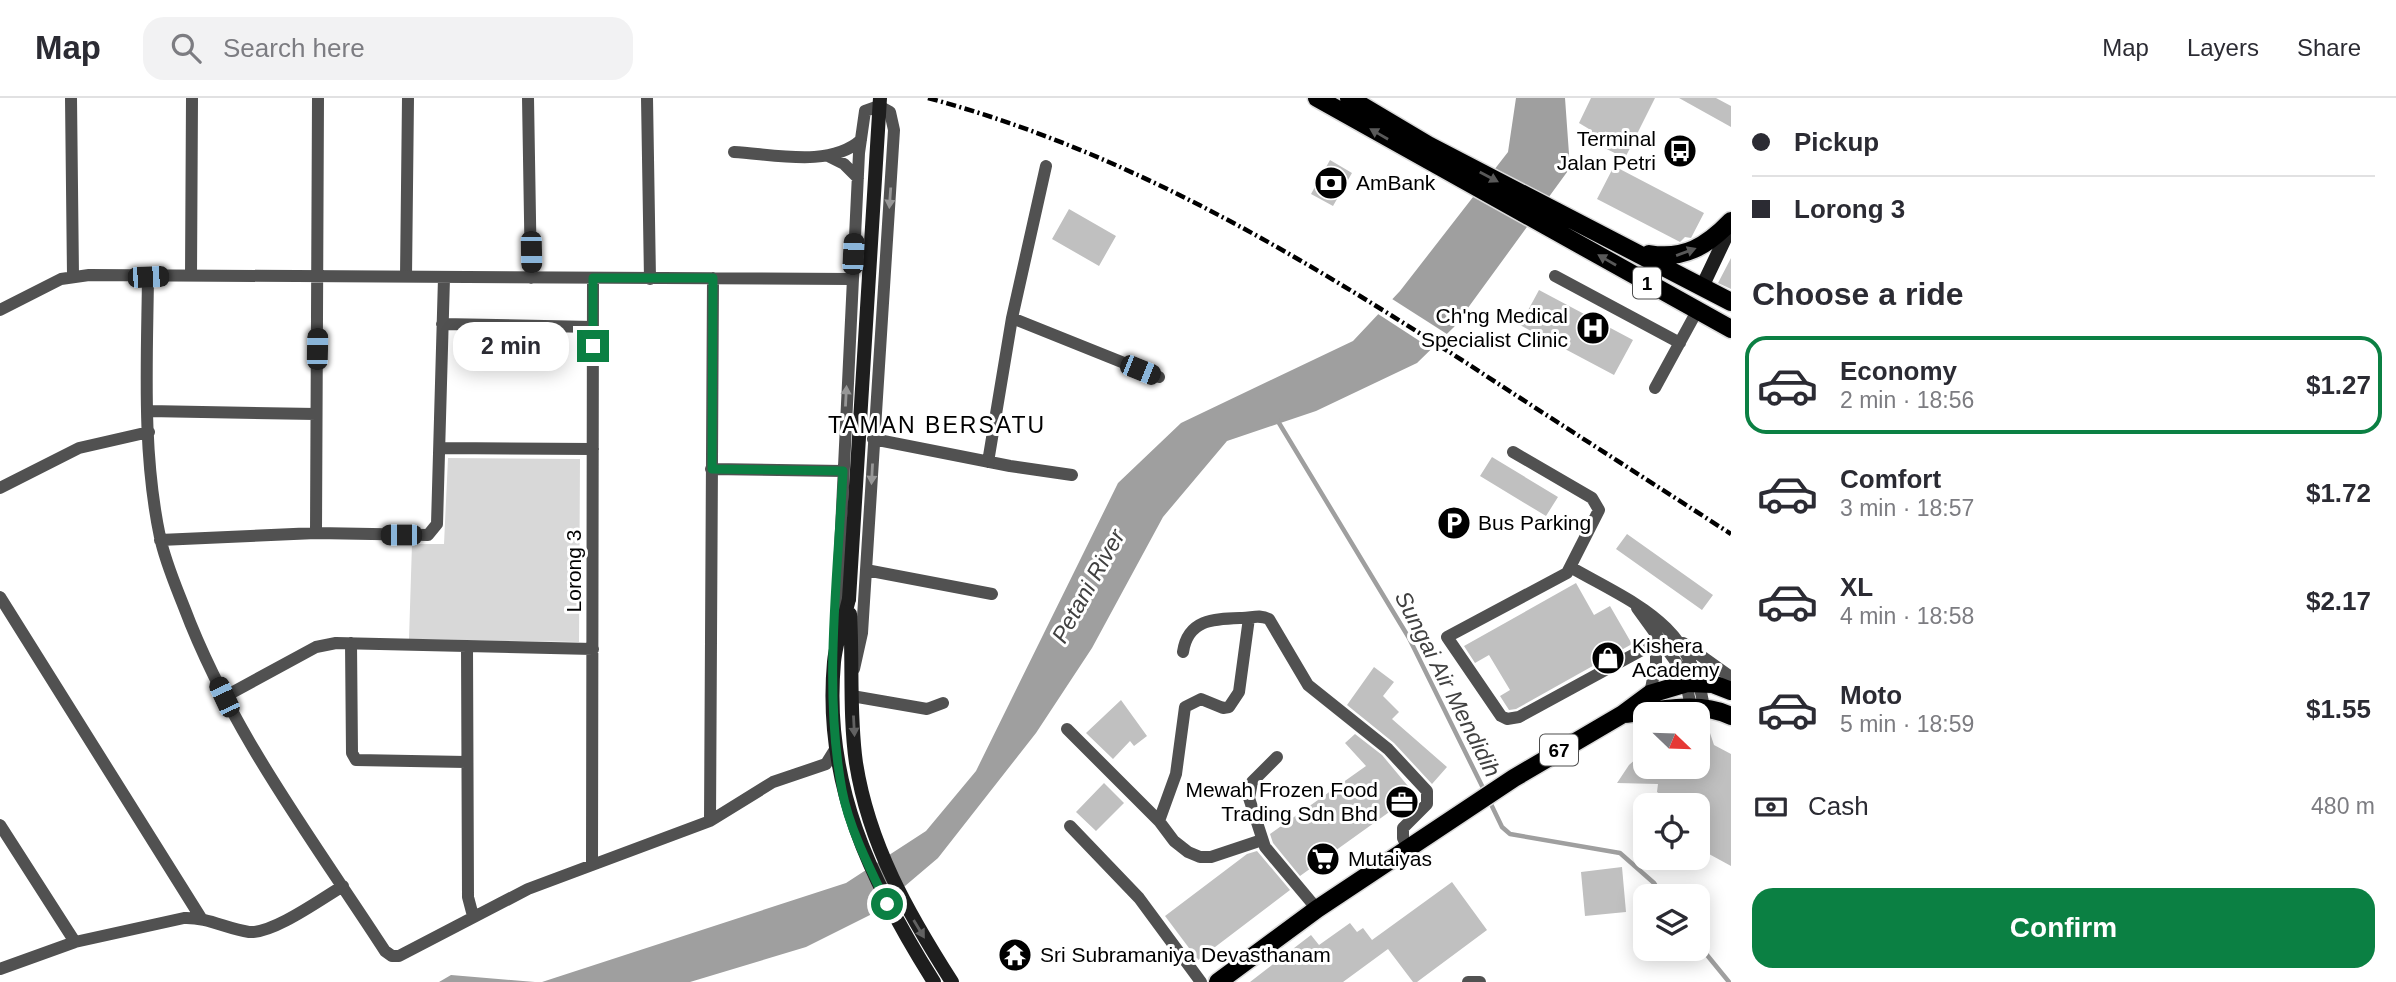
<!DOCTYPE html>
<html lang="en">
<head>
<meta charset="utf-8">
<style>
	:root { --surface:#fff; --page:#f2f2f3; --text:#2b2b33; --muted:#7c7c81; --line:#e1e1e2; --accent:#0b8043 }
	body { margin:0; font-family:Helvetica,sans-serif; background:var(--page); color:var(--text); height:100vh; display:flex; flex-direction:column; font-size:26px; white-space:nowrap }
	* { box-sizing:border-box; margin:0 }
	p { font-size:23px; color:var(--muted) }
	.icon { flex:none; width:38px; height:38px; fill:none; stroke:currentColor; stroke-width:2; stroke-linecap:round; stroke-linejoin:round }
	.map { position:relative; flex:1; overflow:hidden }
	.sheet { display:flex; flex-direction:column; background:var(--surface); width:665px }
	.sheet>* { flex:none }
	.banner { display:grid; align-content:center; height:154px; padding:0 21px; background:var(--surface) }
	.needle { width:46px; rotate:113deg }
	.buttons { position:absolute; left:1633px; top:604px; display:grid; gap:14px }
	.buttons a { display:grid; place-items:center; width:77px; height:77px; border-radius:14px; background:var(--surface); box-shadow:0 4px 18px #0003; font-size:35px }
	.end { position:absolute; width:32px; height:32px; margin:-16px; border:9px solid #0b8043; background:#fff; box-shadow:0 0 0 4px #fff }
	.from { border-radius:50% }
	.bubble { position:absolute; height:49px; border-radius:21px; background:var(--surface); box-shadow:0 4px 18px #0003; font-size:23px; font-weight:800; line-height:49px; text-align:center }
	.car { position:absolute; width:21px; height:42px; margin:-21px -10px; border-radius:9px; box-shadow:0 0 5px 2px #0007; background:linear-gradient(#222 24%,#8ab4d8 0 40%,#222 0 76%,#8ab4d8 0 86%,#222 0) }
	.banner b { display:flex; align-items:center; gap:24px; height:66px; font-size:26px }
	.banner b+b { border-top:2px solid var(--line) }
	.banner i { width:18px; height:18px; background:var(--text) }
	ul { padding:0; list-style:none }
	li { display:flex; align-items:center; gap:21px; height:98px; margin:0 14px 10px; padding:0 7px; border:4px solid transparent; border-radius:21px }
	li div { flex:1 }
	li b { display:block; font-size:26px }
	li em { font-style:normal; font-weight:800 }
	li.on { border-color:var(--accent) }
	li>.icon { width:63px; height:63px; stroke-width:1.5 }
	h2 { padding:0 21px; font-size:32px; line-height:84px }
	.pay { display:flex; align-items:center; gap:18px; height:77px; padding:0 21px; font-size:26px }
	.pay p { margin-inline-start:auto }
	.cta { display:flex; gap:14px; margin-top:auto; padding:14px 21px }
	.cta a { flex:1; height:80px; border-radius:21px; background:var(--accent); color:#fff; font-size:28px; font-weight:800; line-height:80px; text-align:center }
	header { display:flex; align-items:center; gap:42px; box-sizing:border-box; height:98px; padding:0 35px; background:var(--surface); border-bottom:2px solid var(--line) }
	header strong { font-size:33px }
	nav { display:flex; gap:38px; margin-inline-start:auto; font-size:24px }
	.search { width:490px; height:63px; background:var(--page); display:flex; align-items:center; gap:18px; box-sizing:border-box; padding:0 24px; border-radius:21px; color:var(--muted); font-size:26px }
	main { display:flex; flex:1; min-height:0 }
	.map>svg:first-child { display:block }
	.green { fill:#d8d8d8 }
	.water { fill:#9f9f9f }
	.pier { fill:#fff }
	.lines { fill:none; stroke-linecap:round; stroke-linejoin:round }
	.stream { stroke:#9f9f9f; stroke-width:4.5 }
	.building { fill:#c0c0c0 }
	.primary-casing { stroke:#dbdbdb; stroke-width:21 }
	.street { stroke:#515151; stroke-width:12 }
	.secondary { stroke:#1e1e1e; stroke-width:14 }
	.primary { stroke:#000; stroke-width:18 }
	.rail { stroke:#000; stroke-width:4.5; stroke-dasharray:10 3.5 2 3.5; stroke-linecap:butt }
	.secondary-bridge { stroke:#1e1e1e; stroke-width:14 }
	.oneway { fill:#595959 }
	.oneway2 { fill:#979797 }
	.oneway3 { fill:#626262 }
	.route { stroke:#0b8043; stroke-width:9 }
	.labels { text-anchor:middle; stroke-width:6; stroke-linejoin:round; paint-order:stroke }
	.shield { fill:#fff; stroke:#4c4c4c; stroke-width:2 }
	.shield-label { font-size:19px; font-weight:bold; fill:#000 }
	.poi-label { font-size:21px; fill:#000; stroke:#fff; text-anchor:start }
	.street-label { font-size:21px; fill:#000; stroke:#fff }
	.neighbourhood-label { font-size:23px; letter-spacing:2px; fill:#000; stroke:#fff }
	.water-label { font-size:23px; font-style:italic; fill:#404040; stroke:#fff }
</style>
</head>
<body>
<header>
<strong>Map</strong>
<div class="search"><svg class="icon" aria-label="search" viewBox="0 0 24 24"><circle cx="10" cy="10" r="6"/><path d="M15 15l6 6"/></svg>Search here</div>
<nav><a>Map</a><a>Layers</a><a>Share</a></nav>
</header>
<main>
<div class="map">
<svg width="1731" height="884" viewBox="0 0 1731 884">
	<rect width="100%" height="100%" fill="#fff"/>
	<path class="green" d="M448,360L580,361L579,544L409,541L412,446H444Z"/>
	<path class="water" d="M1516,0H1565L1570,70L1454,229L1417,265L1316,313L1227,343L1163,419L1092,550L1036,635L938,760L872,816L806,849L690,884H542L846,785L926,733L976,673L1118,385L1181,325L1353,243L1400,193L1508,54Z
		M451,877L535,884H439Z"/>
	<path class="pier" d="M1389,199L1450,238L1435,253L1375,214Z"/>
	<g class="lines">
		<path class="stream" d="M1276,320L1409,540L1485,694
			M1489,702L1502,729L1510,736L1620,755L1654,785L1662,798
			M1698,846L1729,884"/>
	</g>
	<path class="building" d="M1591,0H1655L1625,60L1584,40L1589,31L1579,25Z
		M1679,0H1716L1731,8V29Z
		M1330,62L1352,75L1333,108L1311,96Z
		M1614,68L1704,115L1691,140L1685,139L1680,144L1597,101Z
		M1069,111L1116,138L1099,168L1052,141Z
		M1731,160V191L1718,185Z
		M1539,192L1633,242L1614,277L1520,227Z
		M1492,359L1558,399L1546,418L1480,378Z
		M1627,436L1713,497L1702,512L1616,451Z
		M1576,485L1594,517L1610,508L1632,546L1516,611L1509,612L1500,598L1510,592L1489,557L1475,565L1464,548Z
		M1374,569L1394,584L1383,598L1399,614L1392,621L1447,669L1432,686L1394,645L1347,607Z
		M1121,602L1147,638L1134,648L1130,643L1113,661L1086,635Z
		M1710,635L1714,647L1731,656V768L1698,750V707H1655L1660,696L1657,694L1658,686L1617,685L1629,667L1645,653V668H1698V642Z
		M1355,636L1382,657L1418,700L1411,707L1406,702L1300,778L1273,745L1270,736L1366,668L1345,645Z
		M1104,685L1124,705L1096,733L1076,714Z
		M1257,753L1290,792L1198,862L1165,818L1247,756Z
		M1622,769L1626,814L1585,818L1581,774Z
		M1452,784L1487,832L1417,884H1413L1388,851L1343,884H1250L1311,837L1319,847L1350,825L1357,834L1363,830L1372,842Z"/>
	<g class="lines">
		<defs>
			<path id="primary" d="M1317,0L1731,231
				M1349,0L1428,47L1731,204
				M1649,156C1684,162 1707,148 1731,123
				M1623,616C1658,613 1698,602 1731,618
				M1218,884L1317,811L1514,680L1623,616L1650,596L1687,585L1713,586L1731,593"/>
		</defs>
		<use href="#primary" class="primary-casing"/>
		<path class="street" d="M71,0L73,178
			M528,0L531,180
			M647,0L650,181
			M734,54C773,56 830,70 861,42
			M828,58L844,66L858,80
			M191,178L192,0
			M1555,178L1680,245
			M148,179C147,265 142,354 160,439C165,463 175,486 184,509C231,634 313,742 385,853L392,858H399L528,791L710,723L773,684L826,666L836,650
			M406,179L408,0
			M0,212L61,181L89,177L852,181
			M1012,220L1159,279
			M442,226L593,229
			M1655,290L1697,213
			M148,313L316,316
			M873,341L1010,368L1072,377
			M440,350L593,351
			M1513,354L1592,400L1599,412L1567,475L1447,539L1501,618L1507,621L1519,619L1642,552L1656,539
			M988,364L1012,220L1046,68
			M711,371L843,373
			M0,390L79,350L149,334
			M316,435L318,0
			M160,442L316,435L428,437L437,426L444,180
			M1572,470C1639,508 1690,525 1704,609
			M866,472L992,496
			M0,499L201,820
			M1637,510L1684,575L1691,609
			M836,536L859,55L865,13L879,8L890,14L894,32L862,535L854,571
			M351,545L352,655L356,662L466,664
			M1683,545L1731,579
			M467,548L468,799L473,818
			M1183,554C1188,521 1214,521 1242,520C1252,520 1259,516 1269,521L1308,587L1388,651L1427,693V706L1403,730V740L1408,750
			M1650,596L1656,565V539
			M852,598L927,611L943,605
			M224,599L316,549L336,545L593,551
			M1067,631L1159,723L1174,743L1188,754L1200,759H1211L1262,742
			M1277,659L1252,684L1249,700L1265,749L1317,811
			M710,723L713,180
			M1159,723L1176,676L1185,609L1201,601L1223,610L1229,609L1239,594L1249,520
			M0,727L75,844
			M1070,728L1139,800L1201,884
			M592,765L593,180
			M0,871L75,844L184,820C207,819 227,831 249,834C273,836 321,801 343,788
			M1468,884H1480"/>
		<path class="secondary" d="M1702,189L1731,128
			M849,501C844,522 836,543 834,564C823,685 871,784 934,884
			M850,516C853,565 849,616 856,665C869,747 908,815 952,884"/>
		<use href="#primary" class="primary"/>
		<path class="rail" d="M928,0C1128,54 1295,155 1468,266C1555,323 1643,379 1731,436"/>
		<path class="secondary-bridge" d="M849,501L880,0"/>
	</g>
	<defs><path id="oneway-solid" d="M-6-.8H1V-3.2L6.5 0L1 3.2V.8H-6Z" transform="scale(1.75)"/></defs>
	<g class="oneway">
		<use href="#oneway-solid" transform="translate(1379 36) rotate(-150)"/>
		<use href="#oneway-solid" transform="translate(1489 79) rotate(28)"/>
		<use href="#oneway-solid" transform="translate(1686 154) rotate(-20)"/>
		<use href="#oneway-solid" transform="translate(1607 162) rotate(-150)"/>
	</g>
	<g class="oneway2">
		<use href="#oneway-solid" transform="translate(890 100) rotate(94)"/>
		<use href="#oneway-solid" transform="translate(846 298) rotate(-87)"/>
		<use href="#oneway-solid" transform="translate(872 376) rotate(93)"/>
	</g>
	<g class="oneway3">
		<use href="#oneway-solid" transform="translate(854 628) rotate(87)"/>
		<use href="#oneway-solid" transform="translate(919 831) rotate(59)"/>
	</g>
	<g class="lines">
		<path class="route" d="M593,248V180H713L712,371L843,373C838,476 823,590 842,692C849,730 870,771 887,806"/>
	</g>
	<defs>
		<symbol id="bus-disc" viewBox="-11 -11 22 22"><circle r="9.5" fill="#000" stroke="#fff"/><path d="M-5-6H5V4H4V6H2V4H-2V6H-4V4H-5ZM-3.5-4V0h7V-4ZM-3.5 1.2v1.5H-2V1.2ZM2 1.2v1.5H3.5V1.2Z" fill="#fff"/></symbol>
		<symbol id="bank-disc" viewBox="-11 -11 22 22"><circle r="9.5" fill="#000" stroke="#fff"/><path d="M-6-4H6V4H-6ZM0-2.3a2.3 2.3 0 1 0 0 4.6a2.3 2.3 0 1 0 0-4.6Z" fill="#fff"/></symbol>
		<symbol id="hospital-disc" viewBox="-11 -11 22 22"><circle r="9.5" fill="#000" stroke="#fff"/><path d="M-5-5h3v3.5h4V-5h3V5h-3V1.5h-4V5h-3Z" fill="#fff"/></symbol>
		<symbol id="parking-disc" viewBox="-11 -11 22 22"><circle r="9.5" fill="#000" stroke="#fff"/><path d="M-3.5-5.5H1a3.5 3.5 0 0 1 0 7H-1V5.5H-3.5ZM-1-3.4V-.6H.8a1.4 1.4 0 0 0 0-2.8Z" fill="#fff"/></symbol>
		<symbol id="shop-disc" viewBox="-11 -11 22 22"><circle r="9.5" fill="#000" stroke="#fff"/><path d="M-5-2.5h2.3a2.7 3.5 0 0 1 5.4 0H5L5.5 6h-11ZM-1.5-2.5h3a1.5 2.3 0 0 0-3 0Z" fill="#fff"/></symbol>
		<symbol id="office-disc" viewBox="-11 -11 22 22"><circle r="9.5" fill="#000" stroke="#fff"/><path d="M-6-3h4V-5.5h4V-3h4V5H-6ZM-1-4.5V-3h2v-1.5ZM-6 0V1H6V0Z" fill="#fff"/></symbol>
		<symbol id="supermarket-disc" viewBox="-11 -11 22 22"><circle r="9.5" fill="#000" stroke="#fff"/><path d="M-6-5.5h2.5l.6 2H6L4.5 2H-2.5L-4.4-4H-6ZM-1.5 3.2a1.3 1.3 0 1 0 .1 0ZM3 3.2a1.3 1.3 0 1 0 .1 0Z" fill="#fff"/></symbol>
		<symbol id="temple-disc" viewBox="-11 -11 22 22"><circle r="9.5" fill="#000" stroke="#fff"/><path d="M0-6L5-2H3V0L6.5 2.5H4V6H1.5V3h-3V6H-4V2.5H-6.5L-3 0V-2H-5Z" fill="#fff"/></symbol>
	</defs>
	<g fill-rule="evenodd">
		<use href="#bus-disc" x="1661" y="34" width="38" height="38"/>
		<use href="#bank-disc" x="1312" y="66" width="38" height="38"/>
		<use href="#hospital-disc" x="1574" y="211" width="38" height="38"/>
		<use href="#parking-disc" x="1435" y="406" width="38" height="38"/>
		<use href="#shop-disc" x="1589" y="541" width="38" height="38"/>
		<use href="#office-disc" x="1383" y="685" width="38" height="38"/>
		<use href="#supermarket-disc" x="1304" y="742" width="38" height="38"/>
		<use href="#temple-disc" x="996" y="838" width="38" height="38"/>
	</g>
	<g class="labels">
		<g class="shield">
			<rect x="1633" y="169.5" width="28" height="31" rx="5"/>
			<rect x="1540" y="636.5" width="38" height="31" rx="5"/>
		</g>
		<g class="shield-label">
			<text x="1647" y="192">1</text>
			<text x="1559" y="659">67</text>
		</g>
		<g class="poi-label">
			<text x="1656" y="48" text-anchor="end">Terminal<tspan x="1656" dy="24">Jalan Petri</tspan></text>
			<text x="1356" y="92">AmBank</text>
			<text x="1568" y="225" text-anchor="end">Ch'ng Medical<tspan x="1568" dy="24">Specialist Clinic</tspan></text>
			<text x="1478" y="432">Bus Parking</text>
			<text x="1632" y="555">Kishera<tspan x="1632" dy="24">Academy</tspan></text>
			<text x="1378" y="699" text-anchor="end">Mewah Frozen Food<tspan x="1378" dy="24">Trading Sdn Bhd</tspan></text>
			<text x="1348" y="768">Mutaiyas</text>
			<text x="1040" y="864">Sri Subramaniya Devasthanam</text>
		</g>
		<g class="street-label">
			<text transform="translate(574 473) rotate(-90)" y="7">Lorong 3</text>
		</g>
		<g class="neighbourhood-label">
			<text x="937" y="335">TAMAN BERSATU</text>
		</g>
		<g class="water-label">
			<text transform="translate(1088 488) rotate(-61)" y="8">Petani River</text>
			<text transform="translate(1448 586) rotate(63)" y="8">Sungai Air Mendidih</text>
		</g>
	</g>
</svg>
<div class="buttons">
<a><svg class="needle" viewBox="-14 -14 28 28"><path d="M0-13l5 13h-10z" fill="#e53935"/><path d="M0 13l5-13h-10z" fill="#7c7c81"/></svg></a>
<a><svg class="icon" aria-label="locate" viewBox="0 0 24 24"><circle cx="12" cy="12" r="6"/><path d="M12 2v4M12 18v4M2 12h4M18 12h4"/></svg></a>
<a><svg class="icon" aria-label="layers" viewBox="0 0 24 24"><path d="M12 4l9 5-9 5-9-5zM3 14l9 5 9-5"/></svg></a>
</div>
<i class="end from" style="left:887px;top:806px"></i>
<i class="end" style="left:593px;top:248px"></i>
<div class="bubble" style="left:453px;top:224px;width:116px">2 min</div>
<i class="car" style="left:531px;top:154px;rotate:179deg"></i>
<i class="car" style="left:853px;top:156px;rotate:3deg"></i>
<i class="car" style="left:148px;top:179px;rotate:88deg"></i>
<i class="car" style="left:317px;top:251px;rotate:1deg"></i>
<i class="car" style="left:1140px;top:272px;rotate:112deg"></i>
<i class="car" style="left:401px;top:437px;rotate:270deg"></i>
<i class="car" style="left:224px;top:599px;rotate:335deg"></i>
</div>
<section class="sheet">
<div class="banner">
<b><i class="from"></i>Pickup</b>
<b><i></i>Lorong 3</b>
</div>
<h2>Choose a ride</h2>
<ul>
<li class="on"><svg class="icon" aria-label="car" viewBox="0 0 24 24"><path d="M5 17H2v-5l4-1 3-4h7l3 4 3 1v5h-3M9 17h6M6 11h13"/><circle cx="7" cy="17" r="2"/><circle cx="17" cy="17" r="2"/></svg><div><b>Economy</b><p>2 min · 18:56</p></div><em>$1.27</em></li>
<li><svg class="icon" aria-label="car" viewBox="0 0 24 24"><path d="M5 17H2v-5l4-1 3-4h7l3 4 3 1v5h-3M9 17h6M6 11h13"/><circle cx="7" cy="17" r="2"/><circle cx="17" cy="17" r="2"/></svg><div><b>Comfort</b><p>3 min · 18:57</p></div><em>$1.72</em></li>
<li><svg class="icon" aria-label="car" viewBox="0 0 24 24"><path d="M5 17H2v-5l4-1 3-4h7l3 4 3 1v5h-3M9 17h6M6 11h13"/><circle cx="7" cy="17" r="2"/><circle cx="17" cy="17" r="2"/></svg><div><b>XL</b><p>4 min · 18:58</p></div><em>$2.17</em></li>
<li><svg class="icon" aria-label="car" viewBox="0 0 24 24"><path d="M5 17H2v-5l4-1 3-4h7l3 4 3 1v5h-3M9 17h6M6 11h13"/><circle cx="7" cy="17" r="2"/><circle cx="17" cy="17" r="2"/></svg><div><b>Moto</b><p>5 min · 18:59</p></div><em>$1.55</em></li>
</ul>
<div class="pay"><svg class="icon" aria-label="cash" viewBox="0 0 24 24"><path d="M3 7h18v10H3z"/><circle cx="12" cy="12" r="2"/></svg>Cash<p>480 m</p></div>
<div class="cta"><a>Confirm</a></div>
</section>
</main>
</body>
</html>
